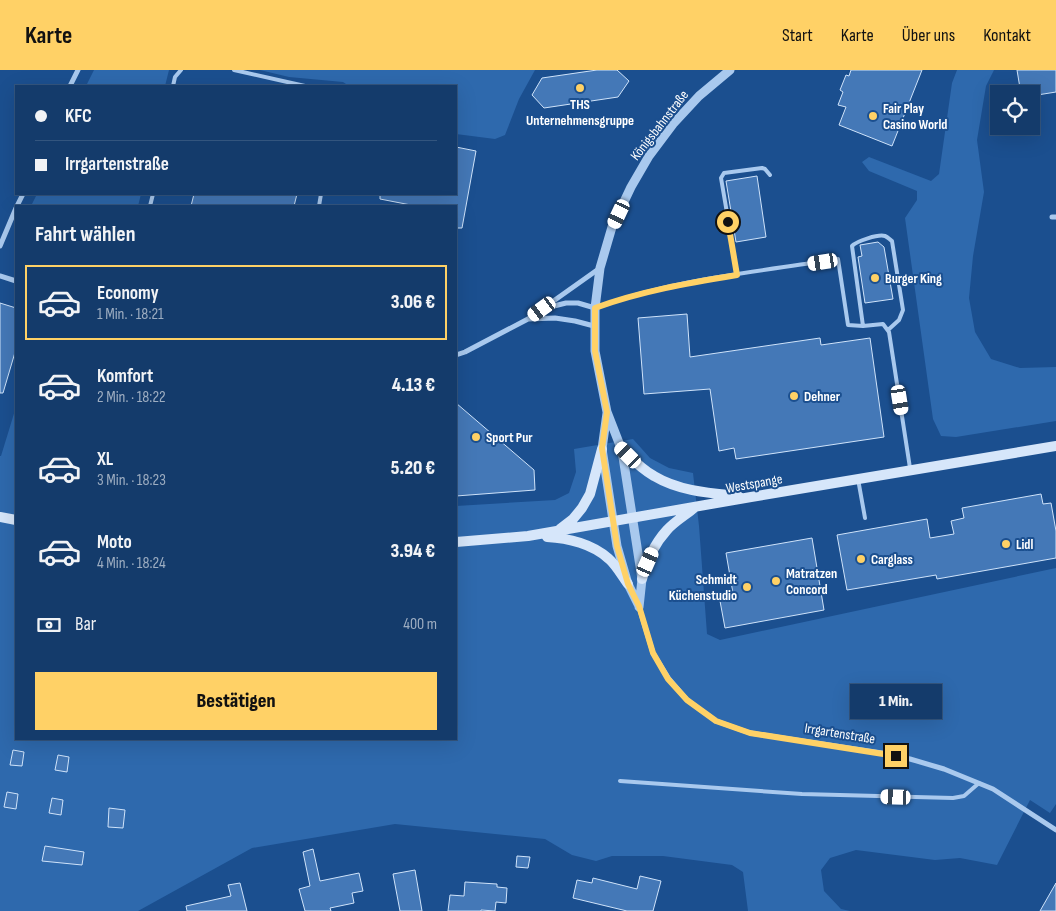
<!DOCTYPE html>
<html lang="de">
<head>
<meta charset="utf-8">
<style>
	:root { --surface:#143b6b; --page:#1d4271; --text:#f1f3f6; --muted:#9dadc1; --line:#33557e; --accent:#ffd166 }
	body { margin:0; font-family:"Sofia Sans Condensed",sans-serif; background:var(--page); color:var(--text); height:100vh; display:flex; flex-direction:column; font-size:19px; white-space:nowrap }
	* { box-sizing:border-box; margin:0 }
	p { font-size:16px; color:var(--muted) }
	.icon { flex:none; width:28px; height:28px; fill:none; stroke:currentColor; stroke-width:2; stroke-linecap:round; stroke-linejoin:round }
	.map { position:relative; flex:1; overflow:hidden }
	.side { position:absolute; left:15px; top:135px; width:442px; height:535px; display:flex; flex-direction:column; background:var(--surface); border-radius:0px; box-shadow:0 5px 20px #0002,0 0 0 1px var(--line) }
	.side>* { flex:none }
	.guide { position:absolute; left:15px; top:15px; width:442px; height:110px; border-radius:0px; box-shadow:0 5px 20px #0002,0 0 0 1px var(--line); display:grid; align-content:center; height:110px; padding:0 20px; background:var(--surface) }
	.controls { position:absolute; left:990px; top:15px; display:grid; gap:10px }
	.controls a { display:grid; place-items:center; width:50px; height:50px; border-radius:0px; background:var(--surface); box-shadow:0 5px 20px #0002,0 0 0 1px var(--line); font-size:25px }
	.end { position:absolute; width:22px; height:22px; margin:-11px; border:6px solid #ffd166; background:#111; box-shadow:0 0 0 2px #111 }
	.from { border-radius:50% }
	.bubble { position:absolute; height:35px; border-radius:0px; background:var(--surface); box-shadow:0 5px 20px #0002,0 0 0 1px var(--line); font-size:16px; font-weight:800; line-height:35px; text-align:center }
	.car { position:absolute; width:15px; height:30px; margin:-15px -8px; border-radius:6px; box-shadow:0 0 4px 1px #0007; background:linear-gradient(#fff 24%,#345 0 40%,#fff 0 76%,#345 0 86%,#fff 0) }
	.guide b { display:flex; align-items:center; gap:18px; height:48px; font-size:19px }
	.guide b+b { border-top:1px solid var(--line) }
	.guide i { width:12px; height:12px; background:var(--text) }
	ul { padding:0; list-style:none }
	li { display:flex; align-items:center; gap:15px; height:75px; margin:0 10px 8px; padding:0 10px; border:2px solid transparent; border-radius:0px }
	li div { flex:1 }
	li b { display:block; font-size:19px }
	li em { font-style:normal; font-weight:800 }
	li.selected { border-color:var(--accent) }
	li>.icon { width:45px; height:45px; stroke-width:1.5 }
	h2 { padding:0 20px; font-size:22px; line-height:60px }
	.pay { display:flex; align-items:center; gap:12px; height:55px; padding:0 20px; font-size:19px }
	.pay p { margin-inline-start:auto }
	.cta { display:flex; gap:10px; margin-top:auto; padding:10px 20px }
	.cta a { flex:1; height:58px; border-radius:0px; background:var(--accent); color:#111; font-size:20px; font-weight:800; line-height:58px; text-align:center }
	header { display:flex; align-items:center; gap:30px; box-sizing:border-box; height:70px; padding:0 25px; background:var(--accent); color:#111 }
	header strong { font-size:24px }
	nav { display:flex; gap:28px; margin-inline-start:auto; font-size:18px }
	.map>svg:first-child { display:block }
	.green { fill:#2e69ad }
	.building { fill:#4478b7; stroke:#cfe3fa }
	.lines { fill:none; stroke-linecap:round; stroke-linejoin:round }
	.service { stroke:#a9c9ee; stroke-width:4 }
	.minor { stroke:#a9c9ee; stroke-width:5 }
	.tertiary { stroke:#a9c9ee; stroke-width:9 }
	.secondary { stroke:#d6e6fa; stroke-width:10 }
	.route { stroke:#ffd166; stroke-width:6 }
	.poi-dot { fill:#ffd166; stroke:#1b4f8f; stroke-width:2 }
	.labels { text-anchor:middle; stroke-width:4; stroke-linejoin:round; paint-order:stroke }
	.poi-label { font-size:14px; font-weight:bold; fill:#fff; stroke:#1b4f8f; text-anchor:start }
	.street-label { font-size:14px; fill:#fff; stroke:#1b4f8f }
</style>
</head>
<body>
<header>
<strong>Karte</strong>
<nav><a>Start</a><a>Karte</a><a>Über uns</a><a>Kontakt</a></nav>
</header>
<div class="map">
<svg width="1056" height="841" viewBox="0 0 1056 841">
	<rect width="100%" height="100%" fill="#1b4f8f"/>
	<path class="green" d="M94,0H169L165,16H86Z
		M260,0H535L519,29L505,65L495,69L456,64V16H349L343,12L289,7Z
		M957,0H994L986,16L977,70L984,122L973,186L969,228L975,262L991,289L1020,298L1056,297V351L956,367L941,366L933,349L905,148L917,130V121L869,101L862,92L869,87L931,111L939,104L952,13Z
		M37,124H141L138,136H31Z
		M16,337V669H456V436L555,430L569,423L576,402L574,379L633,369L650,388L669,398L693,403L699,456L707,564L720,570L1056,498V734L1050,743L1030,730L997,795L960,788L935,790L856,780L830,788L821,800L824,821L841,839L850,841H748L743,802L732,795L663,786H612L596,791L572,785L545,769L395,754L252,778L138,841H0V386H1Z"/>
	<path class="building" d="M597,0H617L629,11L618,27L544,38L532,25L542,8Z
		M851,0H922L892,76L839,55L846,37L838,35L843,22L840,20L846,5L849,6Z
		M1017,0H1056V22L1031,26V24H1021Z
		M456,77L476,81L462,158H456V136H416L380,129V124H456Z
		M757,106L766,167L736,172L726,111Z
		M194,124H297L294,136H191Z
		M878,172L884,177L893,229L865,233L858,187L862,186L860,175Z
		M0,233L16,238V279L3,323H0Z
		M687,244L690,287L820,268L821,275L870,268L884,367L736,389L734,378L719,381L710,319L644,324L638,248Z
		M456,333L534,400L535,420L456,426Z
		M1041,424L1043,434L1051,433L1056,461V488L937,509L936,505L847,520L837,465L927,449L930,468L954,464L951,451L964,448L962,438Z
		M812,468L824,540L725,558L720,531L734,529L726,483Z
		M13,680L24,682L22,696L10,695Z
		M58,685L69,687L67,702L55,700Z
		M7,722L18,724L16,739L4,737Z
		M52,728L63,730L61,745L49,743Z
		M109,738L125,740L123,758L108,757Z
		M45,776L84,782L82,795L42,791Z
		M313,779L320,811L359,803L363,821L352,823L354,833L330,838L331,841H305L299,819L310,816L303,782Z
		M517,786L530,787L528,798L516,797Z
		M415,800L422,841H400L393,804Z
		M640,806L661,811L653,841H627L573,828L577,810L592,813L593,808L637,819Z
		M465,812L497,814V817L507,818L506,833L496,832L495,841L481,840V841H448L450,825L464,826Z
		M240,813L247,841H187L186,836L231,826L228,815Z
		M1056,813V841H1040Z"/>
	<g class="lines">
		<path class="service" d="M234,0L305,16
			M173,16L175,7L181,0
			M150,136L153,124
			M319,136L321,124
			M727,143L721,108L724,103L762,98L765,99L770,105
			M728,152L737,205
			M595,238C672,209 757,202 838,189L848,255L863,256L883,254L889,262L910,398
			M863,256L852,176C857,171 878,164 885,166C888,167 890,170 892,171L903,240L899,250L888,260
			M858,409L865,448
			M620,711L802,724L953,728L964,726L979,713"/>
		<path class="minor" d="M70,16L78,0
			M17,136L23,124
			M1052,147H1056
			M0,176L16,138
			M0,206L16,211
			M545,237L600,198
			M528,249L555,248L575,251L594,256
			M456,285L465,282L528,249L542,239L566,233H578L595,238
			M639,537L653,583L669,609L687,630L716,651L750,663L882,683L910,689L944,699L993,719L1056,760"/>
		<path class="tertiary" d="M607,343L602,379L617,476L628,514L639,536
			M639,537L642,509L623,387L621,378L607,342L595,281V238L600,198L612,157L631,117L649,86L673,54L699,26L730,0"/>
		<path class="secondary" d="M621,378C631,388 641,399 654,406C679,421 709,423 738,426
			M0,447L16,450
			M560,459L573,449L582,438L590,424L602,379
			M547,467C568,468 593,474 609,489C616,495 622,506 628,514
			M456,472L528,466L751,427L1056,376
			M642,509C646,492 655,473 667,460C675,451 686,445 694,438"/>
	</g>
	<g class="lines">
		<path class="route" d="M728,152L737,205C689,213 641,221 595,238V281L607,342L602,378L617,476L628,514L639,536L653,583L668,609L687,630L716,651L750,663L896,686"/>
	</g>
	<g class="poi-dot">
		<circle cx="580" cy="18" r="5"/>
		<circle cx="873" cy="46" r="5"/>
		<circle cx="875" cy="208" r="5"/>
		<circle cx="794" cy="326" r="5"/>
		<circle cx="476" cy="367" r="5"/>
		<circle cx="1006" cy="474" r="5"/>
		<circle cx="861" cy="489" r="5"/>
		<circle cx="776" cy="511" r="5"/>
		<circle cx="747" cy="517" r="5"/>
	</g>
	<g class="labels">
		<g class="poi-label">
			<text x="580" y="39" text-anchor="middle">THS<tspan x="580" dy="16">Unternehmensgruppe</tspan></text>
			<text x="883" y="43">Fair Play<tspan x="883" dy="16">Casino World</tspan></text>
			<text x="885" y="213">Burger King</text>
			<text x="804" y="331">Dehner</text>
			<text x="486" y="372">Sport Pur</text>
			<text x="1016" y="479">Lidl</text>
			<text x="871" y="494">Carglass</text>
			<text x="786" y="508">Matratzen<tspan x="786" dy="16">Concord</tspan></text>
			<text x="737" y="514" text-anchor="end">Schmidt<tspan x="737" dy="16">Küchenstudio</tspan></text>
		</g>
		<g class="street-label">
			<text transform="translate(659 55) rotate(-52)" y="5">Königsbahnstraße</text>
			<text transform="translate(754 413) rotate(-10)" y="5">Westspange</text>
			<text transform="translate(840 663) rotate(9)" y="5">Irrgartenstraße</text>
		</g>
	</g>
</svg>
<div class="controls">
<a><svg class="icon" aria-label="locate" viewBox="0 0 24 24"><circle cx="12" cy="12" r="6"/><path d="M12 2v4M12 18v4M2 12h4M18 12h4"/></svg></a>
</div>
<i class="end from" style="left:728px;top:152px"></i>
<i class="end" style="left:896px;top:686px"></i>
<div class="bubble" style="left:850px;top:614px;width:92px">1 Min.</div>
<i class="car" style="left:619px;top:144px;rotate:205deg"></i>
<i class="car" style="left:823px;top:192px;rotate:261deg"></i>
<i class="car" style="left:542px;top:239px;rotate:234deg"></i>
<i class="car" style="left:900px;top:330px;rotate:171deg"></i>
<i class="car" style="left:628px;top:385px;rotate:315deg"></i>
<i class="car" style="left:648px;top:492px;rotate:24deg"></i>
<i class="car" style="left:896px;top:727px;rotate:272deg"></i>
<div class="guide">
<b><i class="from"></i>KFC</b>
<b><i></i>Irrgartenstraße</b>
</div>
<section class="side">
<h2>Fahrt wählen</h2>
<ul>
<li class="selected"><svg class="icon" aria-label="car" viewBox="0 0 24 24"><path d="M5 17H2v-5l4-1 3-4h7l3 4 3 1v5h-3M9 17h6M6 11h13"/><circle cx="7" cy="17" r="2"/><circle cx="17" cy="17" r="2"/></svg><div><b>Economy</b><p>1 Min. · 18:21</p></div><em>3.06 €</em></li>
<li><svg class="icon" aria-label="car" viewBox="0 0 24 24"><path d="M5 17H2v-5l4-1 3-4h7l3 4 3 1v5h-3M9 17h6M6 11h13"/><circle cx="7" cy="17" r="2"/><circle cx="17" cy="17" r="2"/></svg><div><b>Komfort</b><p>2 Min. · 18:22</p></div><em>4.13 €</em></li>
<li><svg class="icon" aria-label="car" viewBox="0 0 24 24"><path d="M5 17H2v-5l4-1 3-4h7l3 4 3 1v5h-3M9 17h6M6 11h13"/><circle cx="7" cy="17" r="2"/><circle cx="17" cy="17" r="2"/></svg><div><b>XL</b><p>3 Min. · 18:23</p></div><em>5.20 €</em></li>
<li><svg class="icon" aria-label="car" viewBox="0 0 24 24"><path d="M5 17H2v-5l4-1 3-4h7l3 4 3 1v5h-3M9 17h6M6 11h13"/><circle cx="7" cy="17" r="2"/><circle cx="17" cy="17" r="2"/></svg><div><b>Moto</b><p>4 Min. · 18:24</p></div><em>3.94 €</em></li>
</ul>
<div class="pay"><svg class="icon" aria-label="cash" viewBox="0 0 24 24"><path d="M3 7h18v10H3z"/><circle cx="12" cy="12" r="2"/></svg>Bar<p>400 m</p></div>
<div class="cta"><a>Bestätigen</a></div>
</section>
</div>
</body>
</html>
